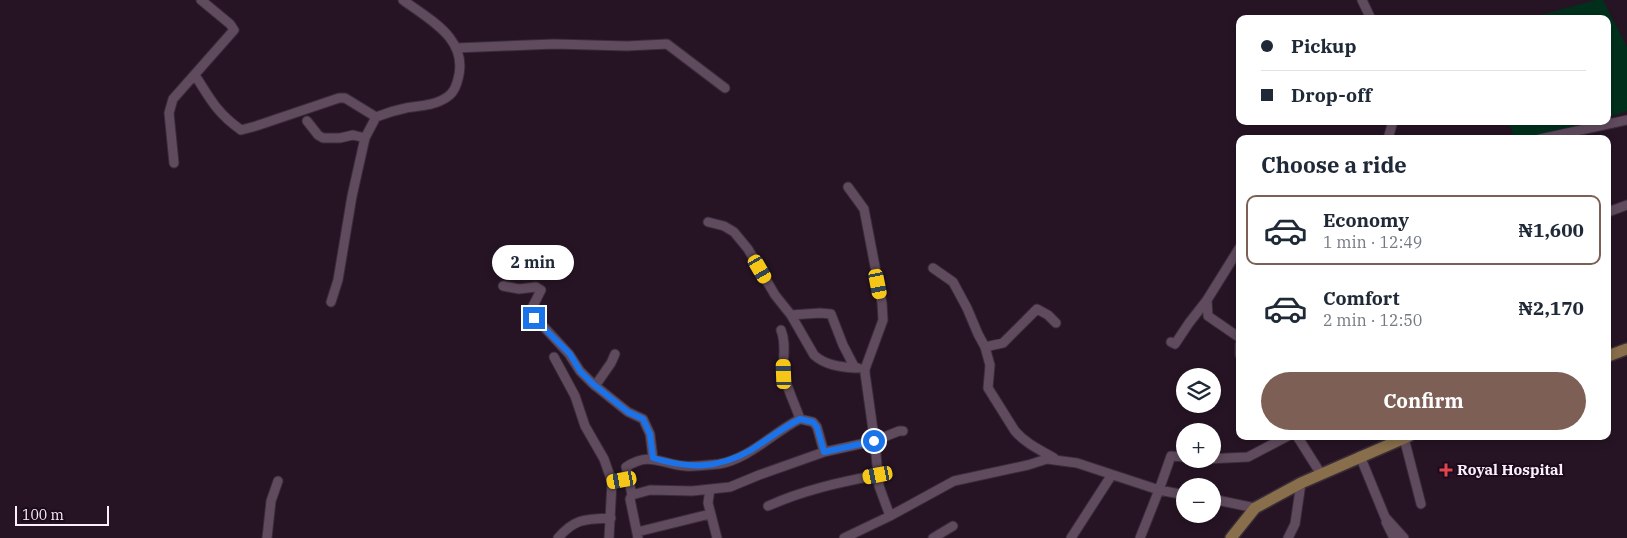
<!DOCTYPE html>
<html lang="en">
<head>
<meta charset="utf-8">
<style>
	:root { --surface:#fff; --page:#f6f6f7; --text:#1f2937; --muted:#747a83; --line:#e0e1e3; --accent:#7d5f56 }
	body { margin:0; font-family:"IBM Plex Serif",serif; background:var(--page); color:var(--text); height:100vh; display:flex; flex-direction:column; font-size:19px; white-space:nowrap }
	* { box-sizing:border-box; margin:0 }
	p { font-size:16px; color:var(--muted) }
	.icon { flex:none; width:28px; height:28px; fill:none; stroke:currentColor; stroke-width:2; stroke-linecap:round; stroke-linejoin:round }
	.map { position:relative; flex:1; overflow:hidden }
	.details { position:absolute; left:1236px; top:135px; width:375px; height:305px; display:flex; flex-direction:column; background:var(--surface); border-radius:10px; box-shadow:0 2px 8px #0003 }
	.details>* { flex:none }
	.hud { position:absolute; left:1236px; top:15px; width:375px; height:110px; border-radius:10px; box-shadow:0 2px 8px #0003; display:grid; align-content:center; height:110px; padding:0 25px; background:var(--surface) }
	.controls { position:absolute; left:1176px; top:368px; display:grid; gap:10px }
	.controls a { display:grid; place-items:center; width:45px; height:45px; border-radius:50%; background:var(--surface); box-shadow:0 2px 8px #0003; font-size:25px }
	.scale { position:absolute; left:15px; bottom:12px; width:94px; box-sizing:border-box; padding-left:5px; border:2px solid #fceffa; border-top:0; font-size:14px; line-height:18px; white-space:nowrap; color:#fceffa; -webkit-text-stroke:4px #1c0b1b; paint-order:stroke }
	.end { position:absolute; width:22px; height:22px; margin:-11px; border:6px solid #1a73e8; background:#fff; box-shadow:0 0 0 2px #fff }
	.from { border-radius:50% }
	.bubble { position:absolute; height:35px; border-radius:18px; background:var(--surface); box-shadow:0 2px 8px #0003; font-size:16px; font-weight:700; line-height:35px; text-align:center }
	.car { position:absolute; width:15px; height:30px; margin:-15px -8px; border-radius:6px; box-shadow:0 0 4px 1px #0007; background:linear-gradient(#f5c518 24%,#345 0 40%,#f5c518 0 76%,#345 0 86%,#f5c518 0) }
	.hud b { display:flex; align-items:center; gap:18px; height:48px; font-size:19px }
	.hud b+b { border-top:1px solid var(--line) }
	.hud i { width:12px; height:12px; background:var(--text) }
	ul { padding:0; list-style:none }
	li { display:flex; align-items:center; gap:15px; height:70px; margin:0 10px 8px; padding:0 15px; border:2px solid transparent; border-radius:10px }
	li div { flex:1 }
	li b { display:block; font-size:19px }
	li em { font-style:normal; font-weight:700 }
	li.current { border-color:var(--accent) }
	li>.icon { width:45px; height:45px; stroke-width:1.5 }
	h2 { padding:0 25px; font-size:22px; line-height:60px }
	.button { display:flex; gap:10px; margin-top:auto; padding:10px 25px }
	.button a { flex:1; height:58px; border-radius:30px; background:var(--accent); color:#fff; font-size:20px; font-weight:700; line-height:58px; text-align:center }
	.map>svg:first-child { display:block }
	.green { fill:#00301c }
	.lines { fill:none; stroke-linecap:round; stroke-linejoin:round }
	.minor-casing { stroke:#392d38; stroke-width:11 }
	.major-casing { stroke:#392d38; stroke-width:14 }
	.minor { stroke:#604b5e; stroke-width:9 }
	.major { stroke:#886e4b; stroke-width:11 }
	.route { stroke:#1a73e8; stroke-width:6 }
	.health-dot { fill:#e0444e; stroke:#1c0b1b; stroke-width:2 }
	.labels { text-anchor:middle; stroke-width:4; stroke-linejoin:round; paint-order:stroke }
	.poi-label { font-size:15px; font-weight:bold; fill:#fceffa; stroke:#1c0b1b; text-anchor:start }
</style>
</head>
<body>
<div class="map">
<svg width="1627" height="538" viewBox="0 0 1627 538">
	<rect width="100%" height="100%" fill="#261424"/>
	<path class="green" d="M1596,0H1603L1627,47V111L1608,117V19H1526Z
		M1508,121H1593L1535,139H1515Z"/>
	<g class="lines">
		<defs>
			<path id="minor" d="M1362,0L1371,19
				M456,48L554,44L627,46L667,44L725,88
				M195,75C210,99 217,113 241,130L256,126L339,98H345L376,117
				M307,121L318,135L323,138H340L353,135L365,138
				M1388,139L1393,121
				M1540,139L1627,120
				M174,163L169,113L173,99L234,30L230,24L201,0
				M848,187L864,209L882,303L883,320L865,369V373L875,444L879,486L890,516
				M1608,212L1627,205
				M708,222L724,226L734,232L748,249L775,295L791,315L814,355C825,365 840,367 855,368
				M1240,247L1207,300L1208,316L1240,338
				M933,268L953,282L967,308L978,334L985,347L990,365L988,388L1015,431C1025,443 1040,450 1054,458
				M503,286L519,289L536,287L541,290L530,312L569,354L580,371L593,384L628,412L643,419L650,434L653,458
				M331,302L338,280L352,196L365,138L376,117C386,113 396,110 406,108C417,106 430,106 440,101C451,96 455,91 458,79C469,39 430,20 403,0
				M791,315L820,313L831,314L843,345L855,368H858
				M781,330C787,345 782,358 784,374C787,389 795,404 800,419L813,422L817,427L824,452
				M1171,342L1175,344L1189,323L1207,300
				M1240,344V355
				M985,347L1003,343L1037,309L1048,315L1056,323
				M554,357L575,396L585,426L604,459L612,482L609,538
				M595,386L611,363L615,354
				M1297,436L1321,474
				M1404,438L1421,504
				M1360,456L1385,517L1404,538
				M1206,459L1248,457L1288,436
				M710,489L708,503L717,538
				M632,495L650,490L692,491L730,487L759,475L824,452L874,441L899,431H903
				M1212,499L1255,508
				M768,506C804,490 840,482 878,475
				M1386,522L1394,538
				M637,532L710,514
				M267,538L271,501L278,481
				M558,538C575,518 586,519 611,518
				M638,538L630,499L632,495L626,467C649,451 661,464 685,466C696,467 708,465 719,464C749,459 774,432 800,419
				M844,538L890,516L954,481L1028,465L1047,459L1077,463L1159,490L1185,495
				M933,538L953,526
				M1071,538L1111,476
				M1140,538L1159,490L1171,456L1185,457
				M1288,538L1295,524L1301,483"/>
			<path id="major" d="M1608,356L1627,349
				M1231,538L1255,508L1301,483L1409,436"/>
		</defs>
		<use href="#minor" class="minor-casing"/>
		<use href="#major" class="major-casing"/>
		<use href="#minor" class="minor"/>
		<use href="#major" class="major"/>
	</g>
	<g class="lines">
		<path class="route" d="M534,318L570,354L580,371L593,384L628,412L643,419L650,434L653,458C689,469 718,469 751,450C767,440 782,428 800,419L813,422L817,427L824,452L874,441"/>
	</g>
	<path class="health-dot" d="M1443.5 462.5h5v5h5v5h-5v5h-5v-5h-5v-5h5z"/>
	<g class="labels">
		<g class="poi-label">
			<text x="1457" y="475">Royal Hospital</text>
		</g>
	</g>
</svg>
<div class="controls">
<a><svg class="icon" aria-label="layers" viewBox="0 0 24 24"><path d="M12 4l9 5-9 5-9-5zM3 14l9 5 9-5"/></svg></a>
<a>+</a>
<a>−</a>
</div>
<div class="scale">100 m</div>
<i class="end from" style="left:874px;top:441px"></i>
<i class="end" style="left:534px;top:318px"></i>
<div class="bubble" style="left:492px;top:245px;width:82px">2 min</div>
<i class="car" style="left:760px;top:269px;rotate:150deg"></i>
<i class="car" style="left:878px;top:284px;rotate:169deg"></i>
<i class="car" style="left:784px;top:374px;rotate:358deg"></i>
<i class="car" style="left:878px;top:475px;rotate:259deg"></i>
<i class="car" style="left:622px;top:480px;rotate:260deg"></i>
<div class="hud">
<b><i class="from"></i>Pickup</b>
<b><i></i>Drop-off</b>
</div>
<section class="details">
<h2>Choose a ride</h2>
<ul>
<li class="current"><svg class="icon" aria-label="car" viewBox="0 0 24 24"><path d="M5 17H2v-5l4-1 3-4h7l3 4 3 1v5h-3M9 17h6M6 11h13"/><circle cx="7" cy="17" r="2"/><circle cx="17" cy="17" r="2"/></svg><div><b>Economy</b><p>1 min · 12:49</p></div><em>₦1,600</em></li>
<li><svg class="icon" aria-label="car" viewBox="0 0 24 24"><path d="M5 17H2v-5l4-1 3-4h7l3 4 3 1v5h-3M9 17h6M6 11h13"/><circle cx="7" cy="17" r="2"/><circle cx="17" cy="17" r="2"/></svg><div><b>Comfort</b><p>2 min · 12:50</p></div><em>₦2,170</em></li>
</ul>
<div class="button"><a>Confirm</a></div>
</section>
</div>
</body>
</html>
